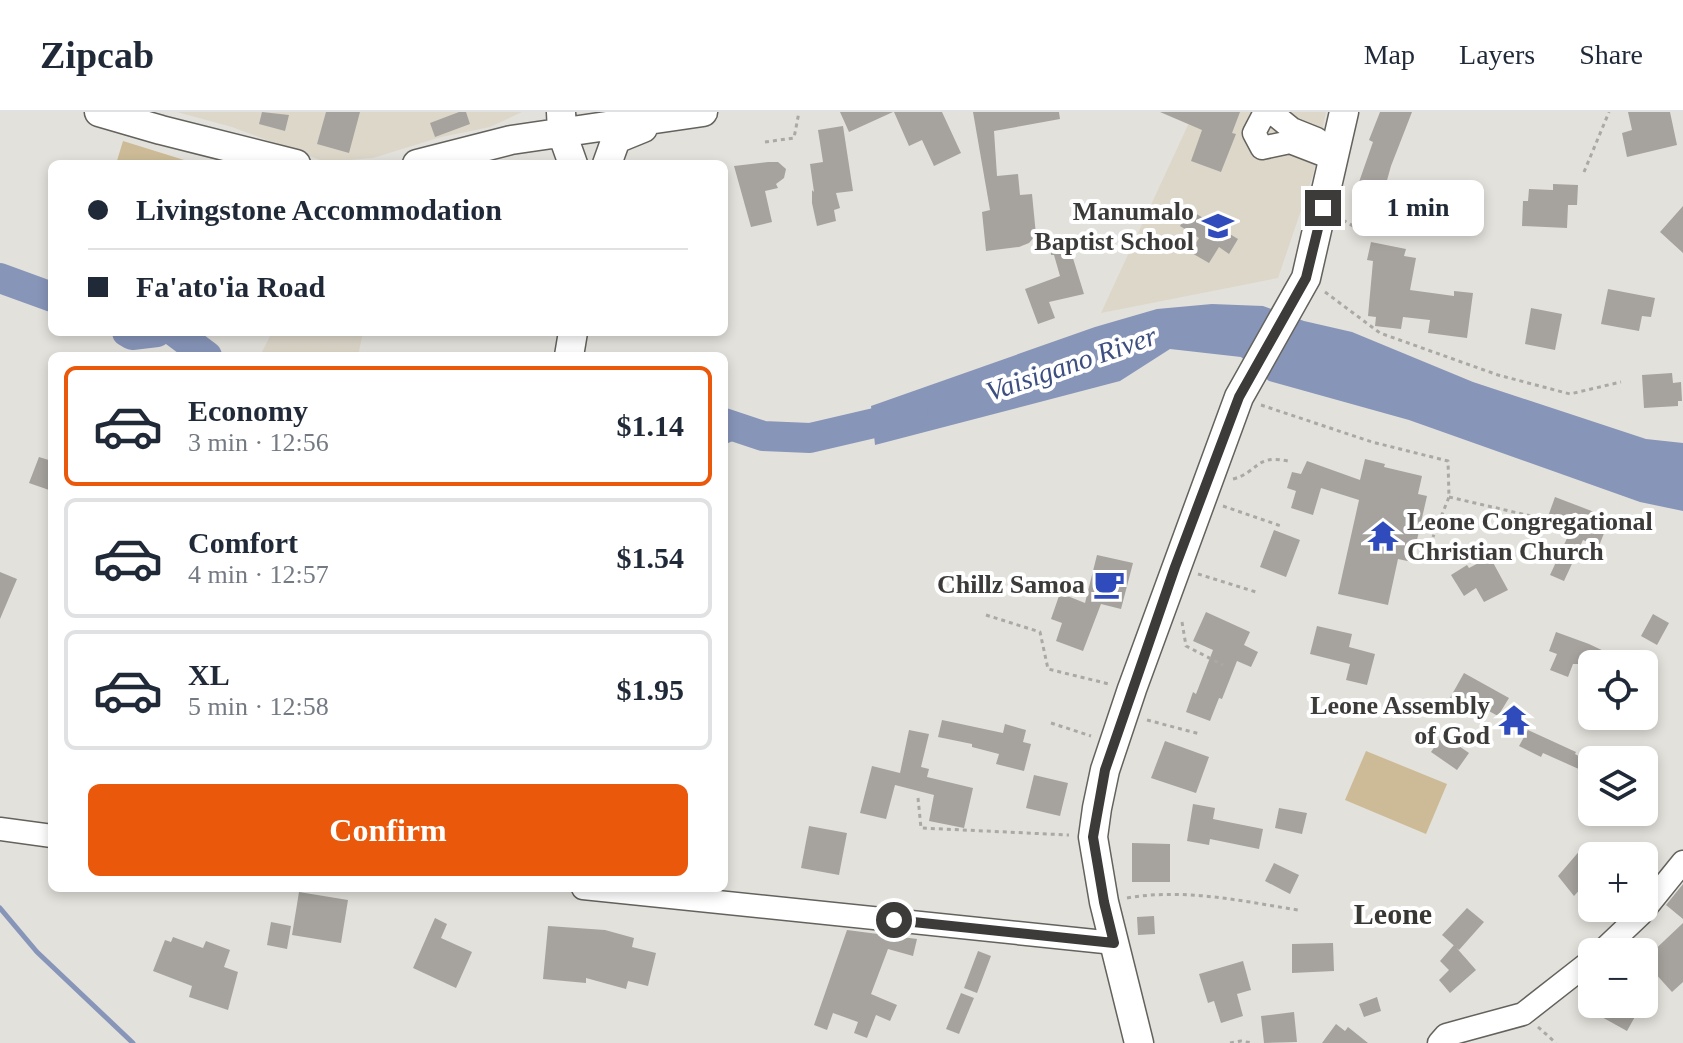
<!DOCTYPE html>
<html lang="en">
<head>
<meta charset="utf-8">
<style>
	:root { --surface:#fff; --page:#f2f2f3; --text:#1f2937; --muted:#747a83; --line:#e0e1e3; --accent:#ea580c }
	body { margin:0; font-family:Georgia,serif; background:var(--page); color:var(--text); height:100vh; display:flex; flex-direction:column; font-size:30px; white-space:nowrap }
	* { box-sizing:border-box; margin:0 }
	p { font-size:26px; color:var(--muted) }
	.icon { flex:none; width:44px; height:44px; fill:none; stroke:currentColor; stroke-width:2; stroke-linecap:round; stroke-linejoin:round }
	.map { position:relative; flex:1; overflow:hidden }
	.sheet { position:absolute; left:48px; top:240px; width:680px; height:540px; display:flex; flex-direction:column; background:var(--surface); border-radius:12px; box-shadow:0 4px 12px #0003 }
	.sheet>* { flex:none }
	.banner { position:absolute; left:48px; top:48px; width:680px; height:176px; border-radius:12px; box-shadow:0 4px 12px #0003; display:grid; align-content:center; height:176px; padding:0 40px; background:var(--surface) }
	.controls { position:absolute; left:1578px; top:538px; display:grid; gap:16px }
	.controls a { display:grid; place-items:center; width:80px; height:80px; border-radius:12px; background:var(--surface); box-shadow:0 4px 12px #0003; font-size:40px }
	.end { position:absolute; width:36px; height:36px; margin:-18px; border:10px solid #3c3b39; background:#fff; box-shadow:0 0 0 4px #fff }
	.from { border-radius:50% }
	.bubble { position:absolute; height:56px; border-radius:12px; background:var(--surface); box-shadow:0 4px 12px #0003; font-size:26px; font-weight:700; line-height:56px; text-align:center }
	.banner b { display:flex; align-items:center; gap:28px; height:76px; font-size:30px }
	.banner b+b { border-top:2px solid var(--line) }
	.banner i { width:20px; height:20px; background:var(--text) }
	ul { padding:14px 0 0; list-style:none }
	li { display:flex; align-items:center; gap:24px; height:120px; margin:0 16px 12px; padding:0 24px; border:4px solid var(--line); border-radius:12px }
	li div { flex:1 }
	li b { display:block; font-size:30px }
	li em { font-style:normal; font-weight:700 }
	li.active { border-color:var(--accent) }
	li>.icon { width:72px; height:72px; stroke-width:1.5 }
	.button { display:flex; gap:16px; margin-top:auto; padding:16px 40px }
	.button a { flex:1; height:92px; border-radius:12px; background:var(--accent); color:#fff; font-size:32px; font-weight:700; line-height:92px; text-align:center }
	header { display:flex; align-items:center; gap:48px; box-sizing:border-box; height:112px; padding:0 40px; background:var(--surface); border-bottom:2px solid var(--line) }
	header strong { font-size:38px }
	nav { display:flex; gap:44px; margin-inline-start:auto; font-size:28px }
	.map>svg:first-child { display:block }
	.built { fill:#ddd7ca }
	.green { fill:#ccbb96 }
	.water { fill:#8795b9 }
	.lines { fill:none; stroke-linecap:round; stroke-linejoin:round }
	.stream { stroke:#8795b9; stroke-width:5 }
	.canal { stroke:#8795b9; stroke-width:18 }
	.river { stroke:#8795b9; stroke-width:30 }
	.building { fill:#a6a39e }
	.minor-casing { stroke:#64625d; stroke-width:25 }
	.major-casing { stroke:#64625d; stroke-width:31 }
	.path { stroke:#aba9a5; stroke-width:3; stroke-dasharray:4 4; stroke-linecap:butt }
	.minor { stroke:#fff; stroke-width:22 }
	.major { stroke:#fff; stroke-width:28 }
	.route { stroke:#3c3b39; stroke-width:10 }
	.labels { text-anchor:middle; stroke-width:8; stroke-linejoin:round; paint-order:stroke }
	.poi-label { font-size:26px; font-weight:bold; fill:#3c3b39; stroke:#fff; text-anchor:end }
	.water-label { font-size:28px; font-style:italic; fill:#3d4e80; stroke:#fff }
	.quarter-label { font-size:30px; font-weight:bold; fill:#393733; stroke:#fff }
</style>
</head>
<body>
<header>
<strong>Zipcab</strong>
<nav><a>Map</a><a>Layers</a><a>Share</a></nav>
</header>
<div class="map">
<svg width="1683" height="931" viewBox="0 0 1683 931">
	<rect width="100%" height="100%" fill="#e3e1db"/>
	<path class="built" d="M177,0H522L490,15L441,25L373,46L325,50L232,15Z
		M1194,0H1326L1313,63L1278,166L1101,201Z
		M272,220H363L358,244H260Z"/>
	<path class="green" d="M123,29L197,52H116Z
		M1366,639L1447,672L1426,722L1345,688Z"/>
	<path class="water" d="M1212,192L1263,194L1304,209L1352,220L1473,270L1646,327L1683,331V399L1640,390L1409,308L1269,269L1241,245L1170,237L1120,269L875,333L871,294L1095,215L1157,197Z"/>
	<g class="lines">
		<path class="stream" d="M0,796L37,840L133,931"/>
		<path class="canal" d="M724,323L739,316"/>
		<path class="river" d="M0,166L52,185
			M127,220L132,223L157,220
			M175,220L207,244
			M724,311L763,324L810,326L913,302"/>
	</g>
	<path class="building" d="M262,0L289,3L285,19L259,12Z
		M326,0H360L349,41L317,32Z
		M459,0H466L470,12L435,25L430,11Z
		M840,0H893L849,20Z
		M894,0H942L961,41L934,54L922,28L909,34Z
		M973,0H1059L1060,7L994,19L997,64L1018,62L1020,83L1032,82L1036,123L1029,131L1019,135L986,139L982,100L990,98Z
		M1160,0H1240L1232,21L1236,22L1221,60L1191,49L1202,18Z
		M1380,0H1412L1391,54L1384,79L1359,70L1373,30L1369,28Z
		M1628,0H1670L1677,33L1627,45L1622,21L1632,18Z
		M843,14L853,79L836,81L840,96L834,98L836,109L817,114L812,91V78L814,80L810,52L823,50L818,18Z
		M768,50H778L786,57L784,66L776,72L778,76L765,79L772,110L751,115L734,54Z
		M1553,72L1578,73L1577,93H1568L1567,116L1522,114L1523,89H1528L1529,77L1553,78Z
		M1683,94V141L1660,120Z
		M1190,98L1238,127L1229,142L1219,135L1209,151L1190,140L1199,126L1180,114Z
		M1051,124H1072V143L1084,182L1049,190L1055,206L1038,212L1025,177L1060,164L1054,143H1051Z
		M1371,130L1406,137L1404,144L1416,146L1410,178L1454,184V179L1473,181L1467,226L1428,221L1430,208L1403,205L1401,217L1375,214L1376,205L1368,204L1373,149L1367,148Z
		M1608,177L1655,186L1651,205L1642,204L1639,219L1601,212Z
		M1531,196L1562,202L1555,238L1525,232Z
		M1672,261L1673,271L1681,270L1682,289H1678V294L1644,296L1642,263Z
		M39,345L52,349V379L29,371Z
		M1365,347L1385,352L1384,355L1422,364L1418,382L1427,384L1412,450L1398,447L1388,493L1338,482L1359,388L1321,376L1313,403L1291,396L1296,379L1287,376L1292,360L1301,362L1307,349L1360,368Z
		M1555,385L1610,406L1599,434L1583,428L1564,469L1550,463L1569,422L1545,413Z
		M1274,418L1300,428L1286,465L1260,455Z
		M1097,443L1133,451L1121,497L1101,492L1083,539L1056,529L1062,511L1051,507L1060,481L1085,491Z
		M1490,445L1508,478L1484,490L1476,476L1464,484L1451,463L1467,453L1469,456Z
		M0,460L17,467L0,507Z
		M1206,500L1250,520L1244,533L1258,540L1251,555L1237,549L1222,587L1219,586L1210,609L1186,600L1193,580L1196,582L1213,538L1193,529Z
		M1653,502L1669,511L1657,533L1641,524Z
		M1317,514L1352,522L1349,535L1375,542L1367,573L1346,568L1350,552L1310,542Z
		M1556,520L1589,532L1631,552H1573L1568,565L1550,558L1557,542L1549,539Z
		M1464,561L1509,586L1498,604L1476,592L1469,605L1446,593Z
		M942,608L1003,621L1005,612L1026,618L1023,630L1031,632L1024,659L996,652L999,642L972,635V632L938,625Z
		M909,618L929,622L921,655L929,657L927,665L973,676L964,716L929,709L934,683L895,673L886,707L860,701L872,654L900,661Z
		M1528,618L1576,640L1575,642L1586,648L1581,658L1543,641L1541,645L1519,634Z
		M1443,623L1469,641L1457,658L1431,640Z
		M1165,629L1209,645L1196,681L1151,666Z
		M1034,663L1068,671L1060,704L1026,696Z
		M1193,692L1215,696L1213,707L1263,717L1259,737L1210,727L1209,733L1187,729Z
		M1279,696L1307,701L1302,722L1275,716Z
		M809,714L847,721L839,763L801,756Z
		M1132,731L1170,732V770H1132Z
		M1582,736L1592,746V764L1574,784L1558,764Z
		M1274,751L1299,763L1290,782L1265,769Z
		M1683,772V807L1666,793Z
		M299,780L348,788L341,831L292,823Z
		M1467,796L1484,810L1459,838L1442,823Z
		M1154,804L1155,822L1138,823L1137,805Z
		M435,806L447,812L441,826L472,840L456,876L413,856Z
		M271,810L291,814L287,837L267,833Z
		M1683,811V870L1672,880L1654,860L1657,857L1646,846Z
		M548,814L605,818L634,826L632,835L656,841L648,874L628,869L626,877L586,866V871L543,867Z
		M847,818L917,827L913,844L888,837L871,882L897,893L890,909L876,903L867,926L854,921L858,910L833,901L827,918L814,913Z
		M173,825L203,836L206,829L230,838L224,855L238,860L228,898L189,885L192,874L153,859L165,828L171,830Z
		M1333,831L1334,859L1292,861V832Z
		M1454,833L1476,858L1450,881L1439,868L1449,858L1440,849Z
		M978,839L991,844L977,881L964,876Z
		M1243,849L1251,878L1237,882L1243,904L1221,911L1214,889L1208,891L1199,862Z
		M961,881L974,886L959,922L946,917Z
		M1377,885L1381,899L1364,905L1359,892Z
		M1607,892H1642L1627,919L1600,904Z
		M1294,900L1297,930L1264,931L1261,904Z
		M1336,912L1345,919L1348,915L1368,931H1322Z"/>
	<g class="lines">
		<defs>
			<path id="minor" d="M1265,0L1254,21L1262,36L1290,30L1334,47
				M1271,0L1292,17L1317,27
				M0,717L52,724
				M583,776L1114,831
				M1601,840L1640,803L1683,750
				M1439,931L1446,923L1523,902L1592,848"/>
			<path id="major" d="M99,0L161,18L296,52
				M561,0L562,21L573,52
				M417,52L511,28L703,0
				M607,52L616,27L643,16
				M569,244L573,220
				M1139,931L1104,790L1093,725L1097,696L1105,658L1132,577L1239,285L1306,166L1344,0"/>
		</defs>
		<use href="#minor" class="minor-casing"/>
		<use href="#major" class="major-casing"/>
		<path class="path" d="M765,30L794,26L799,0
			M1584,60L1609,0
			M1343,108L1363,120
			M1325,180L1380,221L1498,263L1570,282L1621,270
			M1261,293L1372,330L1448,349L1449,385L1433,425
			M1233,367C1259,360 1255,342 1288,349
			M1449,385L1531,404
			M1223,394L1281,414
			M1198,462L1256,480
			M986,503L1040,520L1048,557L1109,572
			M1182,510L1186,534L1223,553
			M1147,608L1200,622
			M1051,611L1091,624
			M918,686L921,716L1069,723
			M1127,786C1185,776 1241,789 1298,798
			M1538,915L1556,931
			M1230,931L1241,929L1252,931"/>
		<use href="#minor" class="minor"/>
		<use href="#major" class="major"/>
	</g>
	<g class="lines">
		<path class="route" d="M894,808L1114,831L1104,790L1093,725L1105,658L1175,455L1239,285L1306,166L1323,96"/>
	</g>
	<defs>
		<symbol id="school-bare" viewBox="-9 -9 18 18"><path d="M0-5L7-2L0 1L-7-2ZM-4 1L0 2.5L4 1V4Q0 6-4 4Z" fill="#304bbc" stroke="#fff" stroke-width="2.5" paint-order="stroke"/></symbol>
		<symbol id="temple-bare" viewBox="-9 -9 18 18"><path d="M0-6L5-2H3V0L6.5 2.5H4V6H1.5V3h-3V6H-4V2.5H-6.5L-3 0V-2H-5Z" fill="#304bbc" stroke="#fff" stroke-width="2.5" paint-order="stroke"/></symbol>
		<symbol id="cafe-bare" viewBox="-9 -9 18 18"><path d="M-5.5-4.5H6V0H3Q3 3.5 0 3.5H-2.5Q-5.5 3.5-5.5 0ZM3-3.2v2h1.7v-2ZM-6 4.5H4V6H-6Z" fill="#304bbc" stroke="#fff" stroke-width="2.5" paint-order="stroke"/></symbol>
	</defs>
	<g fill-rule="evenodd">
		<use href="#school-bare" x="1196" y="92" width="44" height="44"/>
		<use href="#temple-bare" x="1361" y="402" width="44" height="44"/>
		<use href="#cafe-bare" x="1087" y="450" width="44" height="44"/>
		<use href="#temple-bare" x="1492" y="586" width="44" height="44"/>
	</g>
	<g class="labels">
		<g class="poi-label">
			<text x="1194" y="108">Manumalo<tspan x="1194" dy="30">Baptist School</tspan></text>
			<text x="1407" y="418" text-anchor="start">Leone Congregational<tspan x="1407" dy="30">Christian Church</tspan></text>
			<text x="1085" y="481">Chillz Samoa</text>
			<text x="1490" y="602">Leone Assembly<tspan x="1490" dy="30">of God</tspan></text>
		</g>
		<g class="water-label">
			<text transform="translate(1071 251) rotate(-19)" y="10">Vaisigano River</text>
		</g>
		<g class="quarter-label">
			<text x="1393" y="812">Leone</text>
		</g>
	</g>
</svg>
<div class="controls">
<a><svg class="icon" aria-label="locate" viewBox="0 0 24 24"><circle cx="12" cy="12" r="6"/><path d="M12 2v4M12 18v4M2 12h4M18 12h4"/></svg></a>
<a><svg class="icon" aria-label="layers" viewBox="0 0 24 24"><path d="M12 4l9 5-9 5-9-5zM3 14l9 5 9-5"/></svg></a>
<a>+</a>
<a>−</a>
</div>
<i class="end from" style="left:894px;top:808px"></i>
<i class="end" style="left:1323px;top:96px"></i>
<div class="bubble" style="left:1352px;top:68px;width:132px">1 min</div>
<div class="banner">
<b><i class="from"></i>Livingstone Accommodation</b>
<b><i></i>Fa'ato'ia Road</b>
</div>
<section class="sheet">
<ul>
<li class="active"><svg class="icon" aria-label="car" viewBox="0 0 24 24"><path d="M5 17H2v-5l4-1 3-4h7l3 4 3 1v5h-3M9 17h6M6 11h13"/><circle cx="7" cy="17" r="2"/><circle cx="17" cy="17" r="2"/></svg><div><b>Economy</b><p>3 min · 12:56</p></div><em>$1.14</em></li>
<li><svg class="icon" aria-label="car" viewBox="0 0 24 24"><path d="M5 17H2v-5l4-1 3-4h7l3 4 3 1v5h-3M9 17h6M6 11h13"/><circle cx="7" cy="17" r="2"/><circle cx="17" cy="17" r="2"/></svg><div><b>Comfort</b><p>4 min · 12:57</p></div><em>$1.54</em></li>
<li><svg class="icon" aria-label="car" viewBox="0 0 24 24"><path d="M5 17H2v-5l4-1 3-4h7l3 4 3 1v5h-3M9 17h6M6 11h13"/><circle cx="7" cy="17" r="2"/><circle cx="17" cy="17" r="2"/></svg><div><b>XL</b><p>5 min · 12:58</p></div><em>$1.95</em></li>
</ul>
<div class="button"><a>Confirm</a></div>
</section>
</div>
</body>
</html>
